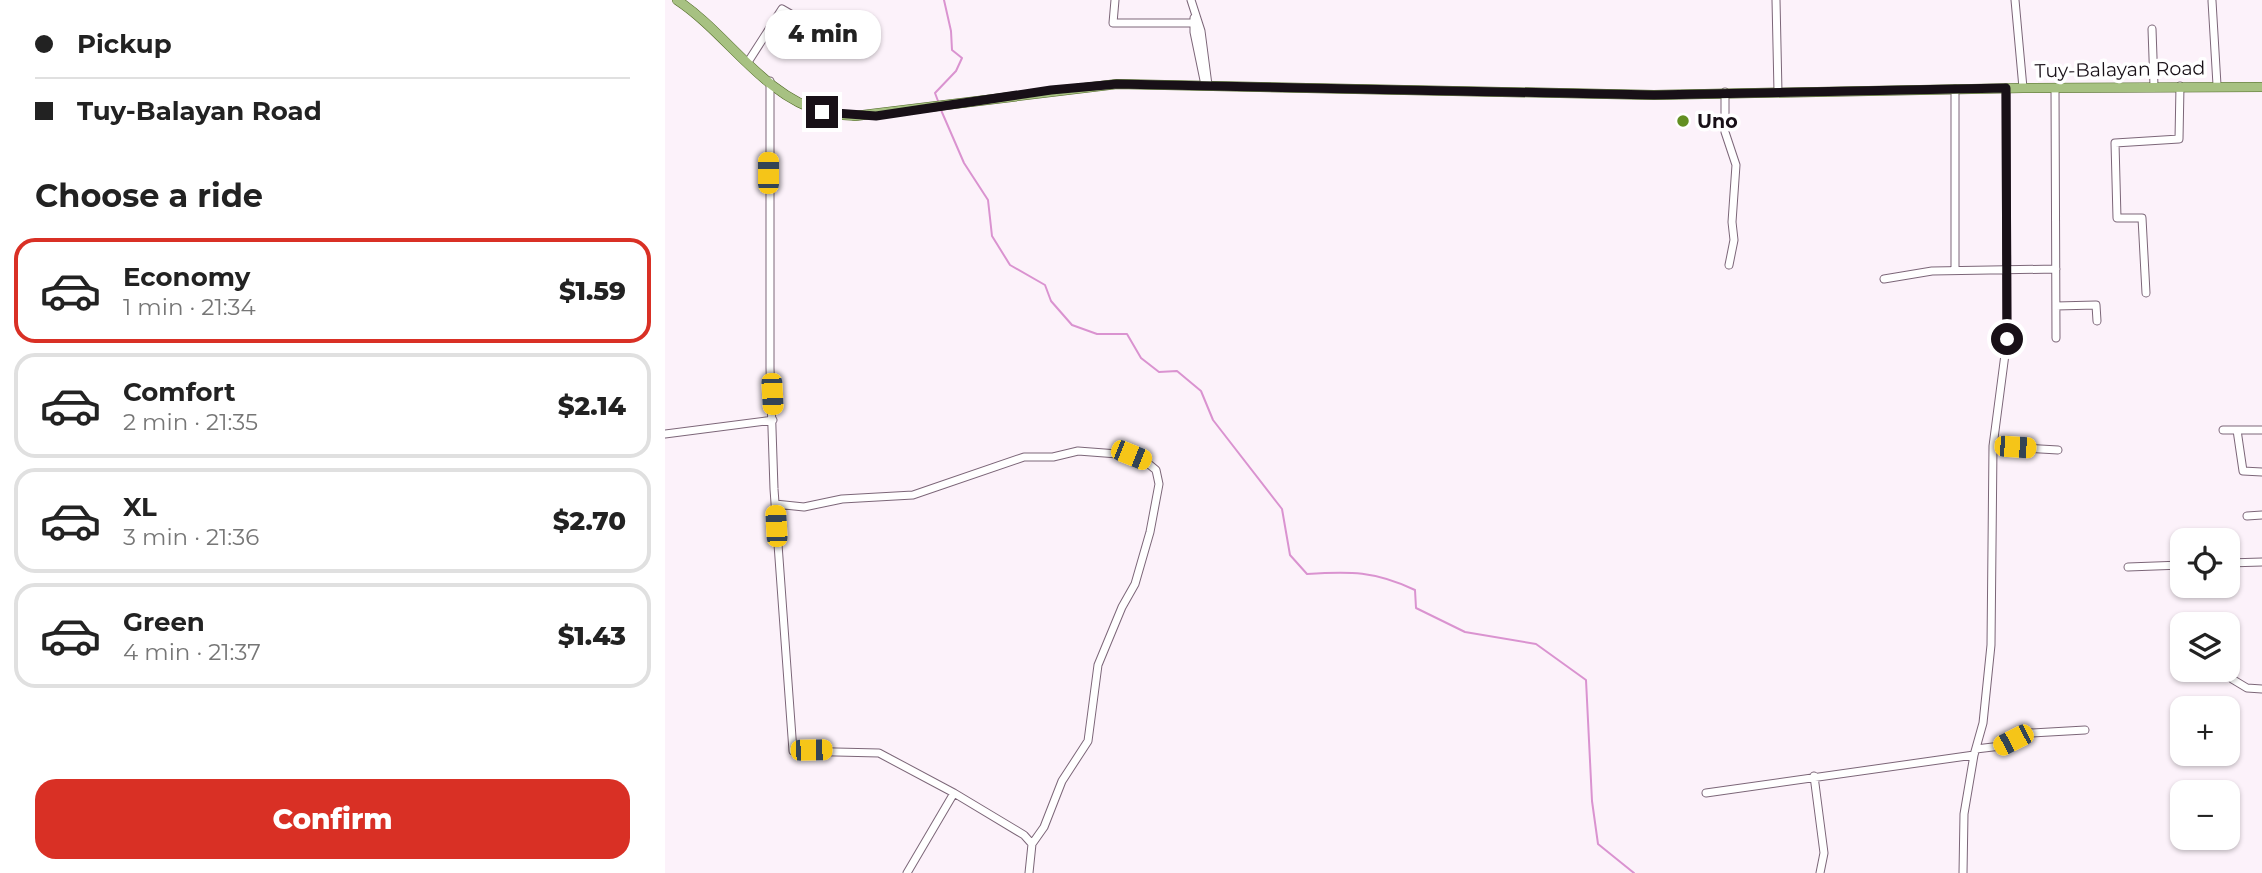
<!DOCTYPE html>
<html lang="en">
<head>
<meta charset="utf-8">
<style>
	:root { --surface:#fff; --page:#f2f2f2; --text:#222; --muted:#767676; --line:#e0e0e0; --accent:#d93025 }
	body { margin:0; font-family:Montserrat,sans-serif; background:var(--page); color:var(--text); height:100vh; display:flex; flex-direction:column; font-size:26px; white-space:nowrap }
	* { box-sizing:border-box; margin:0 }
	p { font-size:23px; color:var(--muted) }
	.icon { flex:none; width:38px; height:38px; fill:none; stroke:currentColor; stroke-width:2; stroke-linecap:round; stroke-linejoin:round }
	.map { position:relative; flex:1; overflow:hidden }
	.panel { display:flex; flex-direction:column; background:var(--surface); width:665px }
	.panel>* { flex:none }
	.hud { display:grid; align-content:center; height:154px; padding:0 35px; background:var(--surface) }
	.controls { position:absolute; left:1505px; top:528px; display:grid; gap:14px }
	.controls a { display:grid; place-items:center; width:70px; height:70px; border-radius:14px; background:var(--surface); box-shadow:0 2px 5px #0004; font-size:35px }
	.end { position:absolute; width:32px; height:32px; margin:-16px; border:9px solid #181017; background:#fff; box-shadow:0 0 0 4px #fff }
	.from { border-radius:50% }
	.bubble { position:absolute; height:49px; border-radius:21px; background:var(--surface); box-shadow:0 2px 5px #0004; font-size:23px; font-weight:800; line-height:49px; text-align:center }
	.car { position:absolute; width:21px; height:42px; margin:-21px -10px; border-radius:9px; box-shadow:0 0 5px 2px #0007; background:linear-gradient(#f5c518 24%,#345 0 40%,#f5c518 0 76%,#345 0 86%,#f5c518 0) }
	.hud b { display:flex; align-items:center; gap:24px; height:66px; font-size:26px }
	.hud b+b { border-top:2px solid var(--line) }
	.hud i { width:18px; height:18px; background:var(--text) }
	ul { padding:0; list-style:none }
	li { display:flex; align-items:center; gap:21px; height:105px; margin:0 14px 10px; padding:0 21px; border:4px solid var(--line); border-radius:21px }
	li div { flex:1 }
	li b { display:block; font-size:26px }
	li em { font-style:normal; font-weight:800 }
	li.selected { border-color:var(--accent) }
	li>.icon { width:63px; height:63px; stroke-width:1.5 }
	h2 { padding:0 35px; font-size:32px; line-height:84px }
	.button { display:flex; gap:14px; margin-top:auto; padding:14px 35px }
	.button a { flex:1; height:80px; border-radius:21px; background:var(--accent); color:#fff; font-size:28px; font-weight:800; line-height:80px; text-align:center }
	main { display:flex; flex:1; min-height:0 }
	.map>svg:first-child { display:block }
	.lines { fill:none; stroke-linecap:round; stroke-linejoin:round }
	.stream { stroke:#da93d0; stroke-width:2 }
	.minor-casing { stroke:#7c6678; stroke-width:9 }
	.major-casing { stroke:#4f6826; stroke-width:10 }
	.minor { stroke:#fff; stroke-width:7 }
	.major { stroke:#a7c182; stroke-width:9 }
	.route { stroke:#181017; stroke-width:9 }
	.poi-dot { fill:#638f22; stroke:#fff; stroke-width:2.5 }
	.labels { text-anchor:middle; stroke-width:7; stroke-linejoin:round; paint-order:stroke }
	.street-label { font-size:19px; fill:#181017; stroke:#fff }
	.poi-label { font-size:19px; font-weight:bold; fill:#181017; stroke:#fff; text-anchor:start }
</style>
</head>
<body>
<main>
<section class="panel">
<div class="hud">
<b><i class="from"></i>Pickup</b>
<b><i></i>Tuy-Balayan Road</b>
</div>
<h2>Choose a ride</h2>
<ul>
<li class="selected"><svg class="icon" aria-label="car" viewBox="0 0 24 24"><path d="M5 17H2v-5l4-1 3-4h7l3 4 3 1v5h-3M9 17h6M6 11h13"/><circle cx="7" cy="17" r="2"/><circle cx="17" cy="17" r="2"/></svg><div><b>Economy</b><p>1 min · 21:34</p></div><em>$1.59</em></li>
<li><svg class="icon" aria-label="car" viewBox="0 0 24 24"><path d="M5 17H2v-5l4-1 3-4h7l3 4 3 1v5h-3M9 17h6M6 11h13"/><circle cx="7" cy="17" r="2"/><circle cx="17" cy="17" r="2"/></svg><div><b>Comfort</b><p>2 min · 21:35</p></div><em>$2.14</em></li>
<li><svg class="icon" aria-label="car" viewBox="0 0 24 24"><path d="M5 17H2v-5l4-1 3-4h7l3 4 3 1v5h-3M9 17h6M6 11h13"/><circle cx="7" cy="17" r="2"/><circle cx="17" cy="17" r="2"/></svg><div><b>XL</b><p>3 min · 21:36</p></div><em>$2.70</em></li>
<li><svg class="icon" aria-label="car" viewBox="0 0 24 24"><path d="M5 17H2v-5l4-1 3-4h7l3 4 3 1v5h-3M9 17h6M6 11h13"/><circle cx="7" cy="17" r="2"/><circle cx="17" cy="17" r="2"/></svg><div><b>Green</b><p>4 min · 21:37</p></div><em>$1.43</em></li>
</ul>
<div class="button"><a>Confirm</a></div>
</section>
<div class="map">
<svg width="1597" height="873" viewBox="0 0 1597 873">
	<rect width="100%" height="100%" fill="#fcf2fa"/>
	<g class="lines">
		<path class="stream" d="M273,101L270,93L291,71L297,58L287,50L286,31L279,0
			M276,110L299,163L323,200L327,236L345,265L380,285L386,301L407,325L432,334H462L476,358L494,372L512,371L536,391L548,420L617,509L625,555L642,574C685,571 710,571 750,590L751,608L800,632L871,644L921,680L927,801L933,844L969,873"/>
		<defs>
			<path id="minor" d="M450,0L448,23H532
				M526,0L536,31L543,85
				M1111,0L1113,92
				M1350,0L1358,88
				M1547,1L1552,85
				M529,18V32L540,85
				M1487,29L1489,86
				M83,62L117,9L193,53
				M105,81V368L109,489L128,751L214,753L289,793L242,873
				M1390,88L1391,338
				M1290,89V270
				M1060,92V132L1071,165L1067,222L1069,240L1064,265
				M1219,279L1267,271L1391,269
				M1481,293L1477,218H1452L1450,143L1514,139L1515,86
				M1391,306L1431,305L1432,321
				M1558,430H1597
				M1572,430L1578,471L1597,472
				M0,434L108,420
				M1328,446L1393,450
				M110,504L139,507L177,499L248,495L359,457H388L413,451L466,455L480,461L491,470L494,484L485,532L470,584L457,607L433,665L423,741L397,781L379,827L367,844
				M1582,516L1597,515
				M1563,563L1597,562
				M1463,567L1517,565
				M1567,679L1582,688L1597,689
				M1311,749L1336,746L1366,733L1420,730
				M1149,776L1159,853L1155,873
				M289,793L359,835L367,844L364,873
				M1041,793L1309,755
				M1298,873L1299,814L1309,755L1318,723L1326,645L1328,446L1342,339L1341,88"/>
			<path id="major" d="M12,0C62,33 98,96 158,112C168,115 179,115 190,116L452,84L989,95L1358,88L1597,87"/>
		</defs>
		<use href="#minor" class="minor-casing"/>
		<use href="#major" class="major-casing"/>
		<use href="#minor" class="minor"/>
		<use href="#major" class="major"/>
	</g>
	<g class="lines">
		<path class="route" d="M157,112L211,116L386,90L452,84L989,95L1341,88L1342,339"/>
	</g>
	<circle class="poi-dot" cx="1018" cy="121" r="7"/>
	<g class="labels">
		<g class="street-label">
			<text transform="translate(1455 69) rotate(-1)" y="7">Tuy-Balayan Road</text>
		</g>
		<g class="poi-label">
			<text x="1032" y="128">Uno</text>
		</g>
	</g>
</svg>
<div class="controls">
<a><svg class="icon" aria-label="locate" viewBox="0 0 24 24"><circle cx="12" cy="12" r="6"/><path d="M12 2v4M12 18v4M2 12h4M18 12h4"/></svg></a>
<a><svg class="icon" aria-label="layers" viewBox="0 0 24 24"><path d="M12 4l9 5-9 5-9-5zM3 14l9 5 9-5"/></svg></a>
<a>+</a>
<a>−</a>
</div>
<i class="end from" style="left:1342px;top:339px"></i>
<i class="end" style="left:157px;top:112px"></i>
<div class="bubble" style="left:100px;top:10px;width:116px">4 min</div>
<i class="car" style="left:103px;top:173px;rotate:0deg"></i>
<i class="car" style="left:107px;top:394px;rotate:177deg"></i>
<i class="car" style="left:1350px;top:447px;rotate:94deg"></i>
<i class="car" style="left:466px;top:455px;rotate:112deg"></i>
<i class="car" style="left:111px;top:526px;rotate:357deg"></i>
<i class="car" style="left:1348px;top:740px;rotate:243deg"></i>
<i class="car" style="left:146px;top:750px;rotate:89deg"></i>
</div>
</main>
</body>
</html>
